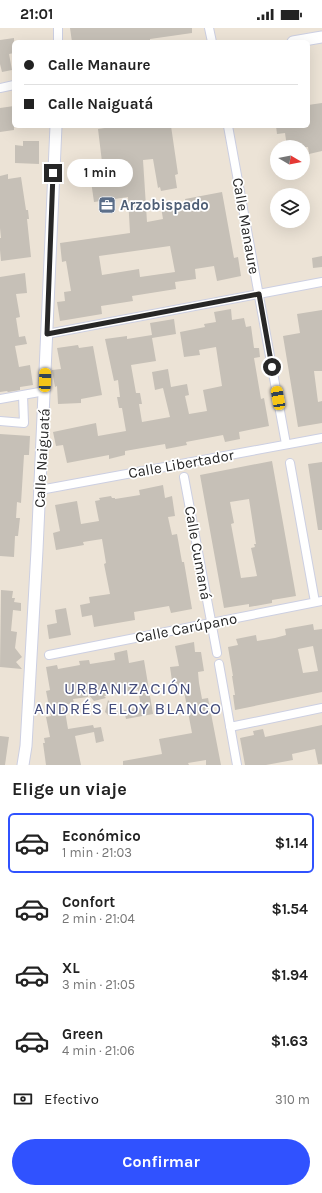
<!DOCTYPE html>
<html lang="es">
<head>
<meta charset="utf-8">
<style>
	:root { --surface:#fff; --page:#f6f6f6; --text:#222; --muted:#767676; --line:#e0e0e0; --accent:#3052ff }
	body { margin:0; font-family:Karla,sans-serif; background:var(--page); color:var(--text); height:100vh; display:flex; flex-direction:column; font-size:15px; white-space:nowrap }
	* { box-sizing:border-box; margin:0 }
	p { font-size:13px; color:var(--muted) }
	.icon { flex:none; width:22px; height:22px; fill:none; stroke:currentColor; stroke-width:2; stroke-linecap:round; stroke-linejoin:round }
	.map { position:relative; height:737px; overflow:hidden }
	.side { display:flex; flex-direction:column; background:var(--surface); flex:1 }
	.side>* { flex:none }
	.hud { position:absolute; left:12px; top:12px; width:298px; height:88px; border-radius:6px; box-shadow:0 4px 16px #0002; display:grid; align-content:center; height:88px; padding:0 12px; background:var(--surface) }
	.needle { width:26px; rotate:100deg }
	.buttons { position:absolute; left:270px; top:112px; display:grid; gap:8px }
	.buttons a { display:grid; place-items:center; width:40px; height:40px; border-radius:50%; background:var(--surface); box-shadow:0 4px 16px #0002; font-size:20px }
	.end { position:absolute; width:18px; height:18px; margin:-9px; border:5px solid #272727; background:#fff; box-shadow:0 0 0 2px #fff }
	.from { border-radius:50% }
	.bubble { position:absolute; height:28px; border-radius:14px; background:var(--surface); box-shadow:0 4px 16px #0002; font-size:13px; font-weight:700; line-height:28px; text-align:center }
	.car { position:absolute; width:12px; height:24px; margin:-12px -6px; border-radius:5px; box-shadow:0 0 3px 1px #0007; background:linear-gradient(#f5c518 24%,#345 0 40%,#f5c518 0 76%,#345 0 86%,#f5c518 0) }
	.hud b { display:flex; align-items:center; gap:14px; height:38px; font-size:15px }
	.hud b+b { border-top:1px solid var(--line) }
	.hud i { width:10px; height:10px; background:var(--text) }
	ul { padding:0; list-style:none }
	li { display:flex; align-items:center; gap:12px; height:60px; margin:0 8px 6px; padding:0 4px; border:2px solid transparent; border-radius:6px }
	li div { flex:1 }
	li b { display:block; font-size:15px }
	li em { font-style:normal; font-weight:700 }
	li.selected { border-color:var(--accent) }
	li>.icon { width:36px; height:36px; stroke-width:1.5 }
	h2 { padding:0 12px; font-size:18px; line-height:48px }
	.pay { display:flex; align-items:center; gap:10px; height:44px; padding:0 12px; font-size:15px }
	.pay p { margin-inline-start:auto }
	.action { display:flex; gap:8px; margin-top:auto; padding:8px 12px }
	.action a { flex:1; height:46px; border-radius:24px; background:var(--accent); color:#fff; font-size:16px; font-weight:700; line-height:46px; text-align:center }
	.status { display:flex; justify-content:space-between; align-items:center; height:28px; padding:0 20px; background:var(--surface); direction:ltr }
	.status svg { height:11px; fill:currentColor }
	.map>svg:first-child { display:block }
	.building { fill:#c6c0b7; fill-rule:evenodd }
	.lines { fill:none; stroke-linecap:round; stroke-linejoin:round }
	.minor-casing { stroke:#cccfe2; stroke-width:10 }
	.tertiary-casing { stroke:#cccfe2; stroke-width:13 }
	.minor { stroke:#fff; stroke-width:8 }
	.tertiary { stroke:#fff; stroke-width:11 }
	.route { stroke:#272727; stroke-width:5 }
	.labels { text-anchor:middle; stroke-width:3.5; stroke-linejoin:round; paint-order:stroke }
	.service-label { font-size:15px; font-weight:bold; fill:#4e5e75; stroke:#fff; text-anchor:start }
	.street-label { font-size:15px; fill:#272727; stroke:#fff }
	.quarter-label { font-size:17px; letter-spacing:1px; fill:#444c7b; stroke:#fff }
</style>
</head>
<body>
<div class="status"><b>21:01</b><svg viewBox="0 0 49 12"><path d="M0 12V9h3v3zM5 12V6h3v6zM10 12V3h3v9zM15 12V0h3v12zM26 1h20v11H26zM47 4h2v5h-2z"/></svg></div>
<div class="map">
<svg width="322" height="737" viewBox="0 0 322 737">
	<rect width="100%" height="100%" fill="#ece3d6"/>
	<path class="building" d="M70,0H192V5L150,11V14H72Z
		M14,10V25L9,26L12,42L2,44L0,36V12Z
		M322,75V123L309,126L308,119H287L285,105L277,106L276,98H308V77Z
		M14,78V102L0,104V80Z
		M118,98H171L178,146L175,147L177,160L161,163L160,159L158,160L153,131L143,132L147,194L163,191L161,179L186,175L185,171L222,164L234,230L238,229L241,248L217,253L214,238L195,241L196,251L175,254L176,261L132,268L133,273L101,278L102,286L60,293L57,274L65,273L64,264L71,263L66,233L62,234L60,215L130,205L128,169L94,174L90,146L99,145L98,135L102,134L98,101ZM170,218L175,244L140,249L139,241L102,247L99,228Z
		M23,113H39V136L15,135V117L23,118Z
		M8,146V151L21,149L26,182H28L29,191H27L31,229L1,233L0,222V210H1L0,200V148Z
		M322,228V239L313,240L312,230Z
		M25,245L27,265L16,266L20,289L16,290L19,309L25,308L27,316L15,318L19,339L30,337L33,357L20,359V362L8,364L7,363L0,364V249Z
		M231,281L232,292L244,290L246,299L251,298L254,320H259L260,329L254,330L261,371L264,370L269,398L239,404L240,411L225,414L223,407L186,414L187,417L166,421L165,416L125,423V427L109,431V427L67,435L63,417L56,418L53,404L96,395L98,408L126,403L122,380H119L117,369H120L118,352L114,353L105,311L127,308V311L152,307L150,295L174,291L176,306L152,310L156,333L131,337L136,365H140L142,376H139L142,394L170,389L163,360L155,362L152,344L168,341L171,359L187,356L189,367L185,368L189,386L207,383L203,362L222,358L216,319L199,322L200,327L184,329L180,304L205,299L204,296L216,294L214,284Z
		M322,282V343H314L318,374L322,373V395L298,399L283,308L300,305L297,286Z
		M78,317L79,320L93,318L102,367L81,371V375L58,376L57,358L55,359L52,342L61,341L57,320Z
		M0,406L30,408L29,427H24L21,475L17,474L16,490H20L18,508H15L14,529L0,528Z
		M272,433L296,568L272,572V575L249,579V576L224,580L200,447ZM249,471L256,516H254L255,519L251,520L257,548L241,550L231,496L234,495L230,474Z
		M322,434V502H318L308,436Z
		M163,457L165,470L172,468L175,488L168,489L172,507L177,506L182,534H184L192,581L171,585L169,578L134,584L135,592L94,599L92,587L82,589L80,577L90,575L89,569L110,566L104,536L106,535L102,511L83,514L84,517L56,522L53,505L60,503L55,477L77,473L81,496L99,493L95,473L100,472L99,470L111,468L112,470H115V471L140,467L139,462Z
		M1,562L13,563L12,570H15L14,574L21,575V583L13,582L11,603L17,604L15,620L22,629L16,634L22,641L0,639Z
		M66,580L71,607L49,611L47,597L57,595L55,582Z
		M313,596L314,602L322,601V664L235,682L233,667H235L232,648H233L228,619L238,617L236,611L256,607L257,613L275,610L286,607L285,601ZM313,618L318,643L303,645L298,621Z
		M194,614L195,624H201L204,643L198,644L199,655L202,671L208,670L221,737H206V732L188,735L189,737H123V733L162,726L159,711L192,705L183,658L173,660L170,639L179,638L175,618Z
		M127,622L129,635L144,632L153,686L126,691L124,682L141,679L138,661L104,668L106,670L94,673L87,665L88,669L73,671L74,675L64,677L68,701L93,697L94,700L101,699L104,713L96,715L94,704L75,708L81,737H46L43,715H45L44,710L50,709L46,689L51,688L46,663L50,662L46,639L57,637L58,641L80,637L79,633L89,632L90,636L115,632L114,625Z
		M108,672L120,686L109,688L105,684Z
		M322,697V736H318L315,721L292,726L293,732L266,737H245L240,710L254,707L253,703L263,701L265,709Z
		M0,708L9,709L5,737H0Z"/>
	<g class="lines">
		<defs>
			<path id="minor" d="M209,0L212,14
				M58,14V0
				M0,60L14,57
				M228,98L286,416
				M47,306L322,254
				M0,371L45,363
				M0,393L24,395L23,367
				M290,435L315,574
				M184,449L217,625
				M40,462L322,410
				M49,627L322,573
				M219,636L237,737
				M230,699L322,680"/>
			<path id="tertiary" d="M293,14L322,9
				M23,737L26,718L37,522L56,98"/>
		</defs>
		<use href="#minor" class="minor-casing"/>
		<use href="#tertiary" class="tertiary-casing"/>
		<use href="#minor" class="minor"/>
		<use href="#tertiary" class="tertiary"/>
	</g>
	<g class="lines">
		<path class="route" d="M53,145L47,306L259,266L272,339"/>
	</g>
	<defs>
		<symbol id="office-square" viewBox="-11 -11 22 22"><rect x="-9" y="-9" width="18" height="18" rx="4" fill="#5c6f8a" stroke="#fff"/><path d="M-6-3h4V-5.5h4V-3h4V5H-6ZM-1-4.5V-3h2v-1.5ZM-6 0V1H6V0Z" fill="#fff"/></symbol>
	</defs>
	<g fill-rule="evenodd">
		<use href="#office-square" x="97" y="167" width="20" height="20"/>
	</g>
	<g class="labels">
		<g class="service-label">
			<text x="120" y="182">Arzobispado</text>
		</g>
		<g class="street-label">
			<text transform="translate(246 198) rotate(80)" y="5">Calle Manaure</text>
			<text transform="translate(42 430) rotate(-87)" y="5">Calle Naiguatá</text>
			<text transform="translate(181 436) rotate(-10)" y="5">Calle Libertador</text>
			<text transform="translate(198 525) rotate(80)" y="5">Calle Cumaná</text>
			<text transform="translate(186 600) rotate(-11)" y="5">Calle Carúpano</text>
		</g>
		<g class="quarter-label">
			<text x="128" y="666">URBANIZACIÓN<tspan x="128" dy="20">ANDRÉS ELOY BLANCO</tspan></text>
		</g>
	</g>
</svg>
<div class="buttons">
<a><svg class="needle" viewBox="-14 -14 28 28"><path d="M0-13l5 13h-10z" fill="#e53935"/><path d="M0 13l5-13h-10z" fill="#767676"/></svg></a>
<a><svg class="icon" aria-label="layers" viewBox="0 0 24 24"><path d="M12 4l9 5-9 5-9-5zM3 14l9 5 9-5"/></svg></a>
</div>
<i class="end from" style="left:272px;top:339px"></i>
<i class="end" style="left:53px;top:145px"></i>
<div class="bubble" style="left:67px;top:131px;width:66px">1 min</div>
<i class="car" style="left:45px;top:352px;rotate:2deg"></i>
<i class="car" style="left:278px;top:370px;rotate:350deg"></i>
<div class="hud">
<b><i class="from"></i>Calle Manaure</b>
<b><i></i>Calle Naiguatá</b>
</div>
</div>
<section class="side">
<h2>Elige un viaje</h2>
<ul>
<li class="selected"><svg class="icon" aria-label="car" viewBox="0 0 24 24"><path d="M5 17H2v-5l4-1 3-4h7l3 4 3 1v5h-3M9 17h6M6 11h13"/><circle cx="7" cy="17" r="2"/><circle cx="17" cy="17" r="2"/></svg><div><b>Económico</b><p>1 min · 21:03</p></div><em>$1.14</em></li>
<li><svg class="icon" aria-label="car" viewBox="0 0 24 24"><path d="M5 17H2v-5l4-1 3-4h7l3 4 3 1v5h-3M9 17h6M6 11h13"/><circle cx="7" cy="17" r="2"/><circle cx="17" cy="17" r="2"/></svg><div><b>Confort</b><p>2 min · 21:04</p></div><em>$1.54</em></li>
<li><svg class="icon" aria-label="car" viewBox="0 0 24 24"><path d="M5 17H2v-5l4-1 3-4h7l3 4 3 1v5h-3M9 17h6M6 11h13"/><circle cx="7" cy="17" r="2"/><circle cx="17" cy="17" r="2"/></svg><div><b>XL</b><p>3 min · 21:05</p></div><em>$1.94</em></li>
<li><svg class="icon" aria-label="car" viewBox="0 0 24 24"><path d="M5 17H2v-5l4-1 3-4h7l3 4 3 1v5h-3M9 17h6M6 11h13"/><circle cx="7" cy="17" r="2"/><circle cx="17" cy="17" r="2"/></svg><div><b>Green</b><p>4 min · 21:06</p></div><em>$1.63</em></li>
</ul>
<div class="pay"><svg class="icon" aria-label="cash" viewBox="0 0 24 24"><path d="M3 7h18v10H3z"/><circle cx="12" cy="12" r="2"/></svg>Efectivo<p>310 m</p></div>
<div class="action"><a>Confirmar</a></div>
</section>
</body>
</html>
